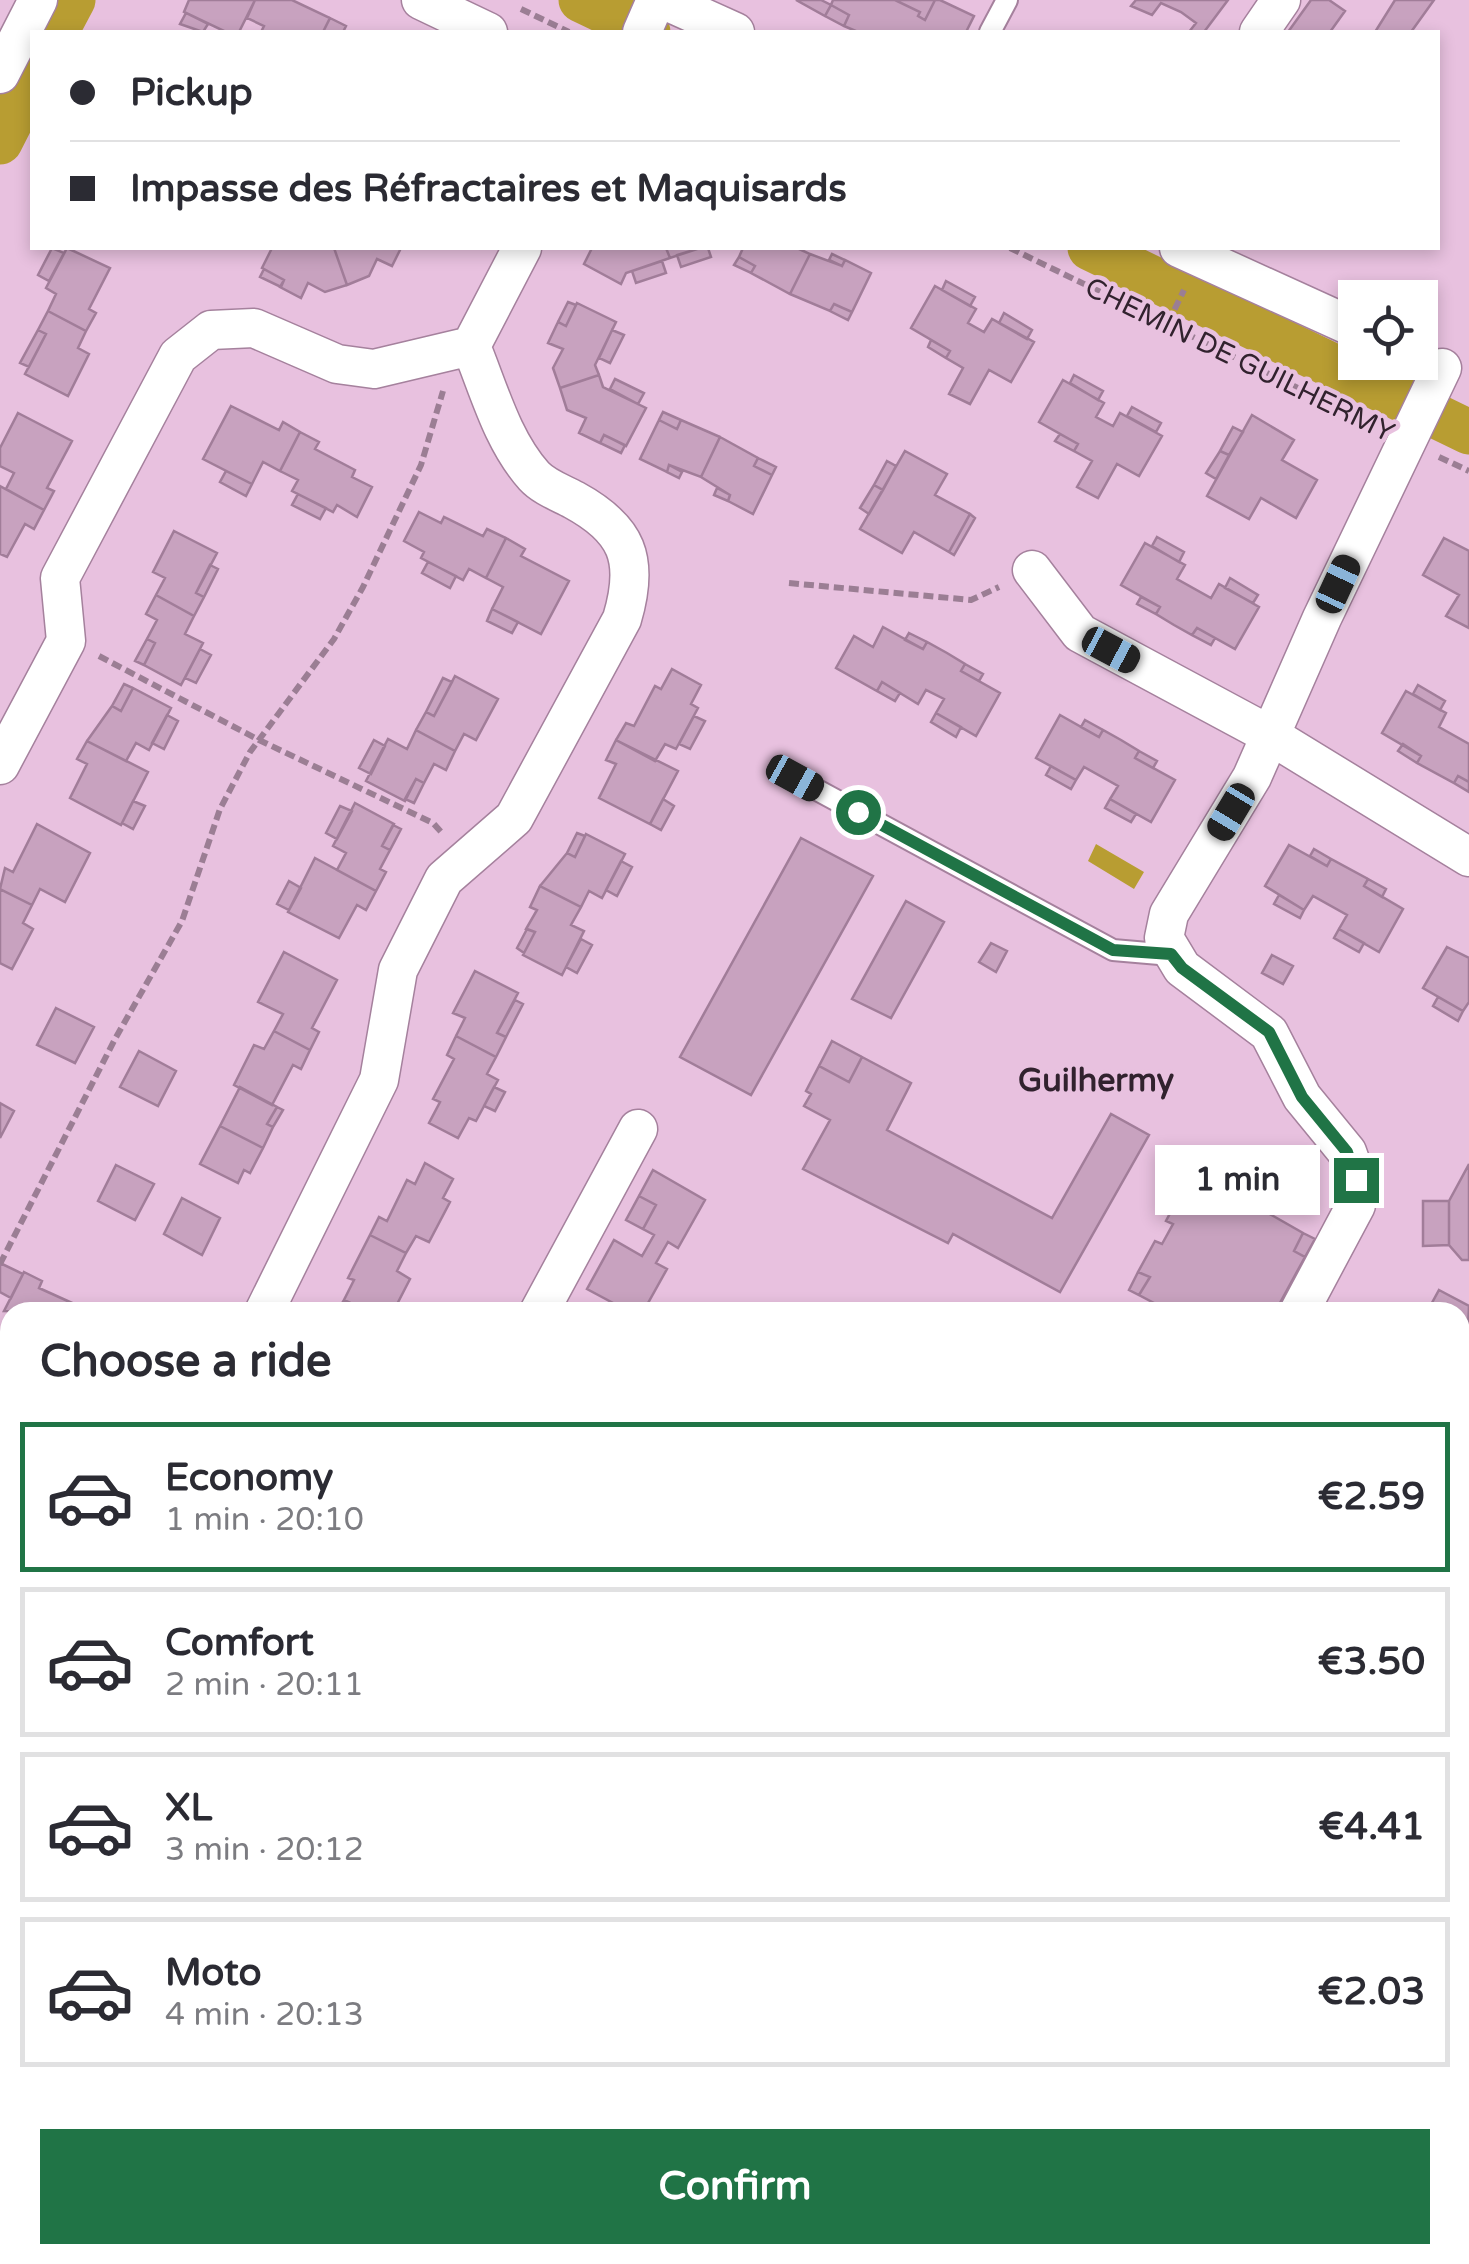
<!DOCTYPE html>
<html lang="en">
<head>
<meta charset="utf-8">
<style>
	:root { --surface:#fff; --page:#f7f7f7; --text:#2b2b33; --muted:#7c7c81; --line:#e1e1e2; --accent:#207446 }
	body { margin:0; font-family:"Varela Round",sans-serif; background:var(--page); color:var(--text); height:100vh; display:flex; flex-direction:column; font-size:38px; white-space:nowrap }
	* { box-sizing:border-box; margin:0 }
	p { font-size:32px; color:var(--muted) }
	.icon { flex:none; width:55px; height:55px; fill:none; stroke:currentColor; stroke-width:2; stroke-linecap:round; stroke-linejoin:round }
	.map { position:relative; flex:1; overflow:hidden }
	.drawer { position:absolute; left:0px; top:1302px; width:1470px; height:962px; display:flex; flex-direction:column; background:var(--surface); border-radius:30px 30px 0 0; box-shadow:0 5px 15px #0003 }
	.drawer>* { flex:none }
	.guide { position:absolute; left:30px; top:30px; width:1410px; height:220px; border-radius:0px; box-shadow:0 5px 15px #0003; display:grid; align-content:center; height:220px; padding:0 40px; background:var(--surface) }
	.buttons { position:absolute; left:1338px; top:280px; display:grid; gap:20px }
	.buttons a { display:grid; place-items:center; width:100px; height:100px; border-radius:0px; background:var(--surface); box-shadow:0 5px 15px #0003; font-size:50px }
	.end { position:absolute; width:45px; height:45px; margin:-22px; border:12px solid #207446; background:#fff; box-shadow:0 0 0 5px #fff }
	.from { border-radius:50% }
	.bubble { position:absolute; height:70px; border-radius:0px; background:var(--surface); box-shadow:0 5px 15px #0003; font-size:32px; font-weight:700; line-height:70px; text-align:center }
	.car { position:absolute; width:30px; height:60px; margin:-30px -15px; border-radius:12px; box-shadow:0 0 8px 2px #0007; background:linear-gradient(#222 24%,#8ab4d8 0 40%,#222 0 76%,#8ab4d8 0 86%,#222 0) }
	.guide b { display:flex; align-items:center; gap:35px; height:95px; font-size:38px }
	.guide b+b { border-top:2px solid var(--line) }
	.guide i { width:25px; height:25px; background:var(--text) }
	ul { padding:0; list-style:none }
	li { display:flex; align-items:center; gap:30px; height:150px; margin:0 20px 15px; padding:0 20px; border:5px solid var(--line); border-radius:0px }
	li div { flex:1 }
	li b { display:block; font-size:38px }
	li em { font-style:normal; font-weight:700 }
	li.selected { border-color:var(--accent) }
	li>.icon { width:90px; height:90px; stroke-width:1.5 }
	h2 { padding:0 40px; font-size:45px; line-height:120px }
	.cta { display:flex; gap:20px; margin-top:auto; padding:20px 40px }
	.cta a { flex:1; height:115px; border-radius:0px; background:var(--accent); color:#fff; font-size:40px; font-weight:700; line-height:115px; text-align:center }
	.map>svg:first-child { display:block }
	.water { fill:#b89d32 }
	.lines { fill:none; stroke-linecap:round; stroke-linejoin:round }
	.canal { stroke:#b89d32; stroke-width:45 }
	.building { fill:#c8a2bf; stroke:#a17d99; stroke-width:2.5 }
	.lane-casing { stroke:#a5819d; stroke-width:24 }
	.street-casing { stroke:#a5819d; stroke-width:41 }
	.path { stroke:#9b7e94; stroke-width:6; stroke-dasharray:10 5; stroke-linecap:butt }
	.lane { stroke:#fff; stroke-width:20 }
	.street { stroke:#fff; stroke-width:38 }
	.route { stroke:#207446; stroke-width:12 }
	.labels { text-anchor:middle; stroke-width:9; stroke-linejoin:round; paint-order:stroke }
	.street-label { font-size:28px; fill:#31222e; stroke:#e8c1df }
	.quarter-label { font-size:32px; font-weight:bold; fill:#31222e; stroke:#e8c1df }
</style>
</head>
<body>
<div class="map">
<svg width="1469" height="2264" viewBox="0 0 1469 2264">
	<rect width="100%" height="100%" fill="#e8c1df"/>
	<path class="water" d="M1096,844L1144,872L1134,889L1088,861Z
		M1460,1833L1469,1838V1880L1460,1896Z"/>
	<g class="lines">
		<path class="canal" d="M581,0L648,32
			M56,32L73,0
			M0,142L32,79
			M1090,248L1469,432"/>
	</g>
	<path class="building" d="M189,0H255L239,32H226L184,12Z
		M255,0H292L330,18L323,32H261L264,26L247,18Z
		M796,0H821L831,5L825,16Z
		M833,0H895L920,12L918,16L925,20L935,0H940L974,16L966,32H858L844,26L849,15L831,5Z
		M895,0H935L925,20L918,16L920,12Z
		M1136,0H1228L1204,32H1189L1196,23L1181,12L1161,3L1152,15L1131,6Z
		M1311,0H1329L1345,11L1330,32H1288Z
		M1395,0H1434L1411,32H1375Z
		M831,5L849,15L844,26L825,16Z
		M186,13L208,24L203,32L180,24Z
		M330,18L346,26L343,32H323Z
		M52,248L64,253L49,281L38,275Z
		M67,248L110,268L89,309L96,313L86,331L48,311L56,294L46,288Z
		M272,248H334L347,285L325,292L308,283L301,298L280,287L284,280L262,268Z
		M334,248H401L392,266L377,259L369,276L347,285Z
		M592,248H666L670,258L626,273L621,284L584,264Z
		M666,248H700L670,258Z
		M700,248H708L711,257L681,267L677,255Z
		M797,248L810,254L790,294L751,273L755,266L739,257L743,248Z
		M810,254L842,266L845,260L871,273L852,312L834,304L830,311L790,294Z
		M832,254L845,260L842,266L829,260Z
		M739,257L755,266L751,273L734,265Z
		M662,261L666,273L636,283L632,271Z
		M264,269L284,280L281,287L260,277Z
		M946,281L975,297L970,306L942,290Z
		M935,286L976,309L968,323L984,332L992,319L1034,342L1011,382L989,370L970,404L949,394L963,368L946,358L950,351L911,328Z
		M568,302L576,305L566,326L558,322Z
		M577,303L616,322L595,365L599,375L560,388L553,368L563,349L548,343L558,322L566,326Z
		M834,304L852,312L848,320L830,311Z
		M48,311L86,331L78,348L89,354L68,396L25,374L46,334L38,330Z
		M1004,313L1032,330L1027,339L999,323Z
		M38,330L46,334L29,367L20,363Z
		M612,330L624,335L610,363L599,358Z
		M931,340L950,351L946,358L928,347Z
		M599,375L603,387L646,408L626,446L604,435L600,443L579,433L586,418L567,410L560,388Z
		M1074,375L1103,391L1098,400L1070,383Z
		M615,379L644,393L638,404L610,389Z
		M1063,380L1104,403L1096,417L1113,426L1120,413L1162,436L1139,476L1117,464L1098,498L1077,487L1092,461L1074,451L1078,444L1039,422Z
		M231,406L279,430L283,422L300,432L280,471L263,462L252,484L203,459Z
		M1132,407L1161,423L1156,432L1127,416Z
		M663,412L681,420L677,429L659,420Z
		M18,413L72,441L47,488L54,491L44,510L6,489L14,473L0,466V448Z
		M1252,415L1294,440L1282,460L1317,480L1296,518L1261,498L1249,519L1207,496Z
		M659,420L677,429L681,420L720,437L701,477L669,465L667,472L640,459Z
		M1233,427L1243,432L1229,455L1220,451Z
		M300,432L319,442L315,449L355,470L352,477L372,487L357,517L337,505L333,512L292,491L298,480L280,471Z
		M1060,434L1078,444L1074,451L1055,441Z
		M604,435L625,445L621,453L600,443Z
		M720,437L758,458L754,466L772,475L753,514L728,501L730,495L701,477Z
		M905,451L947,474L935,495L970,514L949,552L914,532L902,553L860,529Z
		M1220,451L1229,455L1216,479L1206,473Z
		M758,458L776,467L772,475L754,466Z
		M887,461L896,466L883,490L874,485Z
		M669,465L682,472L679,478L667,472Z
		M226,471L252,484L246,496L220,482Z
		M874,485L883,490L869,514L860,508Z
		M0,486L44,510L34,529L25,524L7,557L0,554Z
		M717,488L730,495L728,501L714,495Z
		M298,494L326,508L320,519L292,505Z
		M419,512L441,523L444,517L483,536L487,529L506,538L486,578L469,569L463,580L421,558L424,552L404,541Z
		M970,514L975,518L954,555L949,552Z
		M174,531L217,553L196,593L204,597L194,616L156,595L165,578L153,572Z
		M1157,537L1184,552L1179,562L1152,546Z
		M506,538L525,549L521,556L569,581L541,634L492,609L503,587L486,578Z
		M1444,538L1469,551V628L1446,616L1459,595L1423,575Z
		M1145,543L1185,565L1177,579L1211,598L1219,584L1259,607L1235,649L1197,628L1192,635L1174,625L1156,614L1160,607L1121,585Z
		M428,562L456,576L450,588L422,573Z
		M210,565L218,569L204,597L196,593Z
		M1230,578L1258,595L1253,603L1225,588Z
		M156,595L194,616L185,634L203,643L181,685L144,665L155,643L147,639L157,620L146,614Z
		M1141,597L1160,607L1156,614L1137,604Z
		M492,609L518,622L512,633L487,621Z
		M883,627L923,649L927,642L947,653L965,664L961,671L1000,693L976,736L936,713L944,699L926,690L918,704L882,682L877,691L836,668L854,636L873,647Z
		M1197,628L1215,638L1211,645L1192,635Z
		M909,633L927,642L923,649L905,640Z
		M147,639L155,643L144,665L135,661Z
		M200,649L211,655L196,683L185,678Z
		M965,664L983,674L979,681L961,671Z
		M672,669L701,685L691,704L698,708L676,749L665,744L655,761L616,740L626,723L634,726L655,686L661,689Z
		M455,676L498,699L476,740L464,734L455,751L416,730L426,712L434,716Z
		M443,678L452,682L434,716L426,712Z
		M882,682L900,693L895,701L877,691Z
		M124,684L133,688L121,711L112,706Z
		M1418,685L1445,701L1440,710L1413,694Z
		M133,688L171,708L149,750L136,743L126,761L87,741L112,706L121,711Z
		M1406,691L1446,713L1439,727L1469,744V782L1458,776L1454,783L1417,763L1421,756L1382,733Z
		M936,713L961,727L956,737L931,722Z
		M167,715L178,721L164,749L152,743Z
		M1060,715L1099,737L1103,730L1121,740L1139,751L1135,758L1175,780L1151,822L1110,799L1118,786L1084,767L1076,780L1036,758Z
		M694,716L705,721L690,749L679,744Z
		M1085,720L1103,730L1099,737L1081,727Z
		M416,730L455,751L446,770L434,764L424,783L416,779L405,801L366,781L388,739L407,749Z
		M374,740L385,746L371,774L359,768Z
		M616,740L678,771L650,824L599,798L616,764L606,760Z
		M87,741L148,772L121,825L70,798L87,764L77,759Z
		M1403,744L1421,756L1417,763L1398,751Z
		M1139,751L1157,761L1153,768L1135,758Z
		M1051,766L1076,780L1071,789L1046,775Z
		M1458,776L1469,782V792L1454,783Z
		M416,779L424,783L414,803L405,799Z
		M663,799L674,806L661,830L650,824Z
		M1110,799L1136,814L1131,822L1105,808Z
		M133,801L145,806L133,829L122,823Z
		M355,803L394,824L382,846L390,850L380,869L386,872L376,891L337,870L346,853L333,846Z
		M340,806L352,811L337,839L326,833Z
		M37,824L90,853L65,902L40,889L32,905L0,889L5,868L13,872Z
		M393,825L401,829L390,850L382,846Z
		M577,833L585,836L575,857L567,853Z
		M586,834L625,854L602,898L589,891L581,907L540,886L567,853L575,857Z
		M801,838L873,876L751,1095L680,1057Z
		M1289,845L1327,866L1331,859L1368,879L1364,886L1403,909L1379,952L1339,929L1347,915L1313,896L1304,910L1265,886Z
		M1314,849L1331,859L1327,866L1310,856Z
		M315,858L376,891L366,910L357,905L339,938L288,912Z
		M621,861L632,867L617,896L606,890Z
		M1368,879L1386,889L1382,897L1364,886Z
		M289,881L301,888L289,910L277,904Z
		M540,886L581,907L571,925L584,931L562,975L523,955L535,932L526,929L537,910L530,907Z
		M0,889L32,905L23,923L33,929L12,969L0,963Z
		M1279,895L1304,910L1300,918L1274,904Z
		M906,901L944,922L891,1018L852,999Z
		M527,929L535,932L524,953L517,948Z
		M1339,929L1364,943L1359,952L1334,938Z
		M581,939L592,945L577,973L566,967Z
		M991,943L1007,951L996,972L979,962Z
		M1447,947L1469,958V1002L1463,1011L1423,988Z
		M284,952L337,980L312,1028L319,1032L310,1050L274,1031L283,1014L258,1002Z
		M1272,955L1293,966L1283,984L1262,973Z
		M475,971L518,993L497,1033L506,1037L496,1057L456,1036L465,1018L453,1013Z
		M1438,997L1463,1011L1458,1021L1433,1006Z
		M515,1000L523,1004L506,1037L497,1033Z
		M56,1008L94,1027L75,1063L37,1045Z
		M274,1031L310,1050L301,1069L293,1065L272,1105L234,1085L254,1045L264,1049Z
		M456,1036L496,1057L487,1074L498,1080L476,1121L469,1118L458,1138L429,1123L440,1102L433,1099L454,1059L447,1055Z
		M832,1041L862,1057L849,1082L819,1066Z
		M139,1051L176,1071L158,1106L120,1087Z
		M862,1057L911,1083L887,1130L1052,1218L1111,1114L1149,1135L1060,1292L953,1234L948,1243L803,1169L830,1120L804,1106L811,1094L806,1091L819,1066L849,1082Z
		M240,1087L277,1107L267,1124L273,1127L263,1148L220,1126Z
		M494,1087L505,1092L495,1111L484,1106Z
		M0,1103L14,1111L0,1138Z
		M277,1107L283,1110L273,1127L267,1124Z
		M220,1126L263,1148L250,1173L244,1170L238,1183L200,1164Z
		M425,1163L453,1179L443,1198L450,1202L429,1242L416,1236L406,1253L370,1235L379,1217L387,1221L407,1180L415,1184Z
		M1469,1164V1260H1462L1449,1245V1201Z
		M116,1165L154,1184L135,1220L98,1201Z
		M653,1170L705,1200L678,1248L668,1242L656,1263L667,1269L643,1312H630L587,1289L614,1240L642,1256L654,1235L643,1229L656,1205L639,1196Z
		M1192,1172L1237,1196L1234,1201L1251,1210L1254,1205L1303,1233L1294,1251L1305,1257L1275,1312H1171L1139,1295L1150,1277L1138,1272L1155,1241L1162,1244L1173,1224L1166,1221Z
		M639,1196L656,1205L643,1229L626,1220Z
		M182,1198L220,1218L202,1255L164,1234Z
		M1423,1201H1449V1245L1423,1246Z
		M1303,1233L1315,1239L1305,1257L1294,1251Z
		M370,1235L406,1253L397,1271L410,1279L393,1312H369L344,1300L354,1280L348,1278Z
		M0,1263L23,1274L11,1298L0,1292Z
		M24,1272L42,1281L39,1288L92,1312L4,1311Z
		M1138,1272L1150,1277L1139,1295L1129,1290Z
		M1439,1290L1469,1306L1467,1352L1460,1347V1312H1427Z
		M344,1300L369,1312H337Z
		M0,1467L10,1472V1535L0,1530Z
		M1460,1586L1469,1591V1620L1460,1615Z
		M0,1620L10,1625V1671L0,1666Z
		M1460,1694L1469,1699V1759L1460,1754Z
		M0,1875L10,1880V1896L0,1915Z
		M10,1896V1931L0,1925Z
		M10,2027V2068L0,2087V2046Z
		M10,2068V2109L0,2104V2087Z
		M307,2255H414L427,2262L307,2264L303,2262Z
		M655,2255L731,2256L745,2263L650,2264Z
		M1120,2255H1147L1142,2264H1129Z"/>
	<g class="lines">
		<defs>
			<path id="lane" d="M990,32L1007,0
				M795,778L1113,950L1171,955"/>
			<path id="street" d="M421,0L488,32
				M664,0L735,32
				M642,32L656,0
				M1259,32L1281,0
				M0,74L38,0
				M1179,248L1355,328
				M1032,570L1080,633L1268,734L1469,857
				M0,765L66,641L60,578L178,356L211,330L254,328L337,364L374,369L471,346
				M264,1312L379,1080L398,970L444,879L514,818L622,619C640,559 627,529 574,500C561,493 544,487 534,476C502,440 489,390 471,346L522,248
				M539,1312L638,1129
				M1299,1312L1356,1205L1357,1180L1347,1152L1302,1097L1269,1033L1182,968L1164,938L1169,914L1252,777L1322,618L1442,368
				M0,1382L10,1388
				M1460,1468L1469,1452
				M1460,2090L1469,2092
				M0,2197L10,2201
				M122,2255L138,2264
				M927,2255L943,2264
				M23,2264L27,2255"/>
		</defs>
		<use href="#lane" class="lane-casing"/>
		<use href="#street" class="street-casing"/>
		<path class="path" d="M521,9L569,32
			M1010,248L1374,425
			M1168,323L1184,290
			M1439,457L1469,471
			M789,583L971,600L999,587
			M99,656L259,740L433,823L442,833
			M0,1264L115,1039L182,921L220,809L250,752L334,639L363,587L421,465L443,391
			M0,1334L10,1339
			M1468,2264L1469,2263"/>
		<use href="#lane" class="lane"/>
		<use href="#street" class="street"/>
	</g>
	<g class="lines">
		<path class="route" d="M858,812L1113,950L1171,954L1182,968L1269,1032L1302,1097L1347,1152L1356,1180"/>
	</g>
	<g class="labels">
		<g class="street-label">
			<text transform="translate(1240 359) rotate(26)" y="10">CHEMIN DE GUILHERMY</text>
		</g>
		<g class="quarter-label">
			<text x="1096" y="1091">Guilhermy</text>
		</g>
	</g>
</svg>
<div class="buttons">
<a><svg class="icon" aria-label="locate" viewBox="0 0 24 24"><circle cx="12" cy="12" r="6"/><path d="M12 2v4M12 18v4M2 12h4M18 12h4"/></svg></a>
</div>
<i class="end from" style="left:858px;top:812px"></i>
<i class="end" style="left:1356px;top:1180px"></i>
<div class="bubble" style="left:1155px;top:1145px;width:165px">1 min</div>
<i class="car" style="left:1338px;top:584px;rotate:25deg"></i>
<i class="car" style="left:1111px;top:650px;rotate:118deg"></i>
<i class="car" style="left:795px;top:778px;rotate:119deg"></i>
<i class="car" style="left:1231px;top:812px;rotate:211deg"></i>
<div class="guide">
<b><i class="from"></i>Pickup</b>
<b><i></i>Impasse des Réfractaires et Maquisards</b>
</div>
<section class="drawer">
<h2>Choose a ride</h2>
<ul>
<li class="selected"><svg class="icon" aria-label="car" viewBox="0 0 24 24"><path d="M5 17H2v-5l4-1 3-4h7l3 4 3 1v5h-3M9 17h6M6 11h13"/><circle cx="7" cy="17" r="2"/><circle cx="17" cy="17" r="2"/></svg><div><b>Economy</b><p>1 min · 20:10</p></div><em>€2.59</em></li>
<li><svg class="icon" aria-label="car" viewBox="0 0 24 24"><path d="M5 17H2v-5l4-1 3-4h7l3 4 3 1v5h-3M9 17h6M6 11h13"/><circle cx="7" cy="17" r="2"/><circle cx="17" cy="17" r="2"/></svg><div><b>Comfort</b><p>2 min · 20:11</p></div><em>€3.50</em></li>
<li><svg class="icon" aria-label="car" viewBox="0 0 24 24"><path d="M5 17H2v-5l4-1 3-4h7l3 4 3 1v5h-3M9 17h6M6 11h13"/><circle cx="7" cy="17" r="2"/><circle cx="17" cy="17" r="2"/></svg><div><b>XL</b><p>3 min · 20:12</p></div><em>€4.41</em></li>
<li><svg class="icon" aria-label="car" viewBox="0 0 24 24"><path d="M5 17H2v-5l4-1 3-4h7l3 4 3 1v5h-3M9 17h6M6 11h13"/><circle cx="7" cy="17" r="2"/><circle cx="17" cy="17" r="2"/></svg><div><b>Moto</b><p>4 min · 20:13</p></div><em>€2.03</em></li>
</ul>
<div class="cta"><a>Confirm</a></div>
</section>
</div>
</body>
</html>
